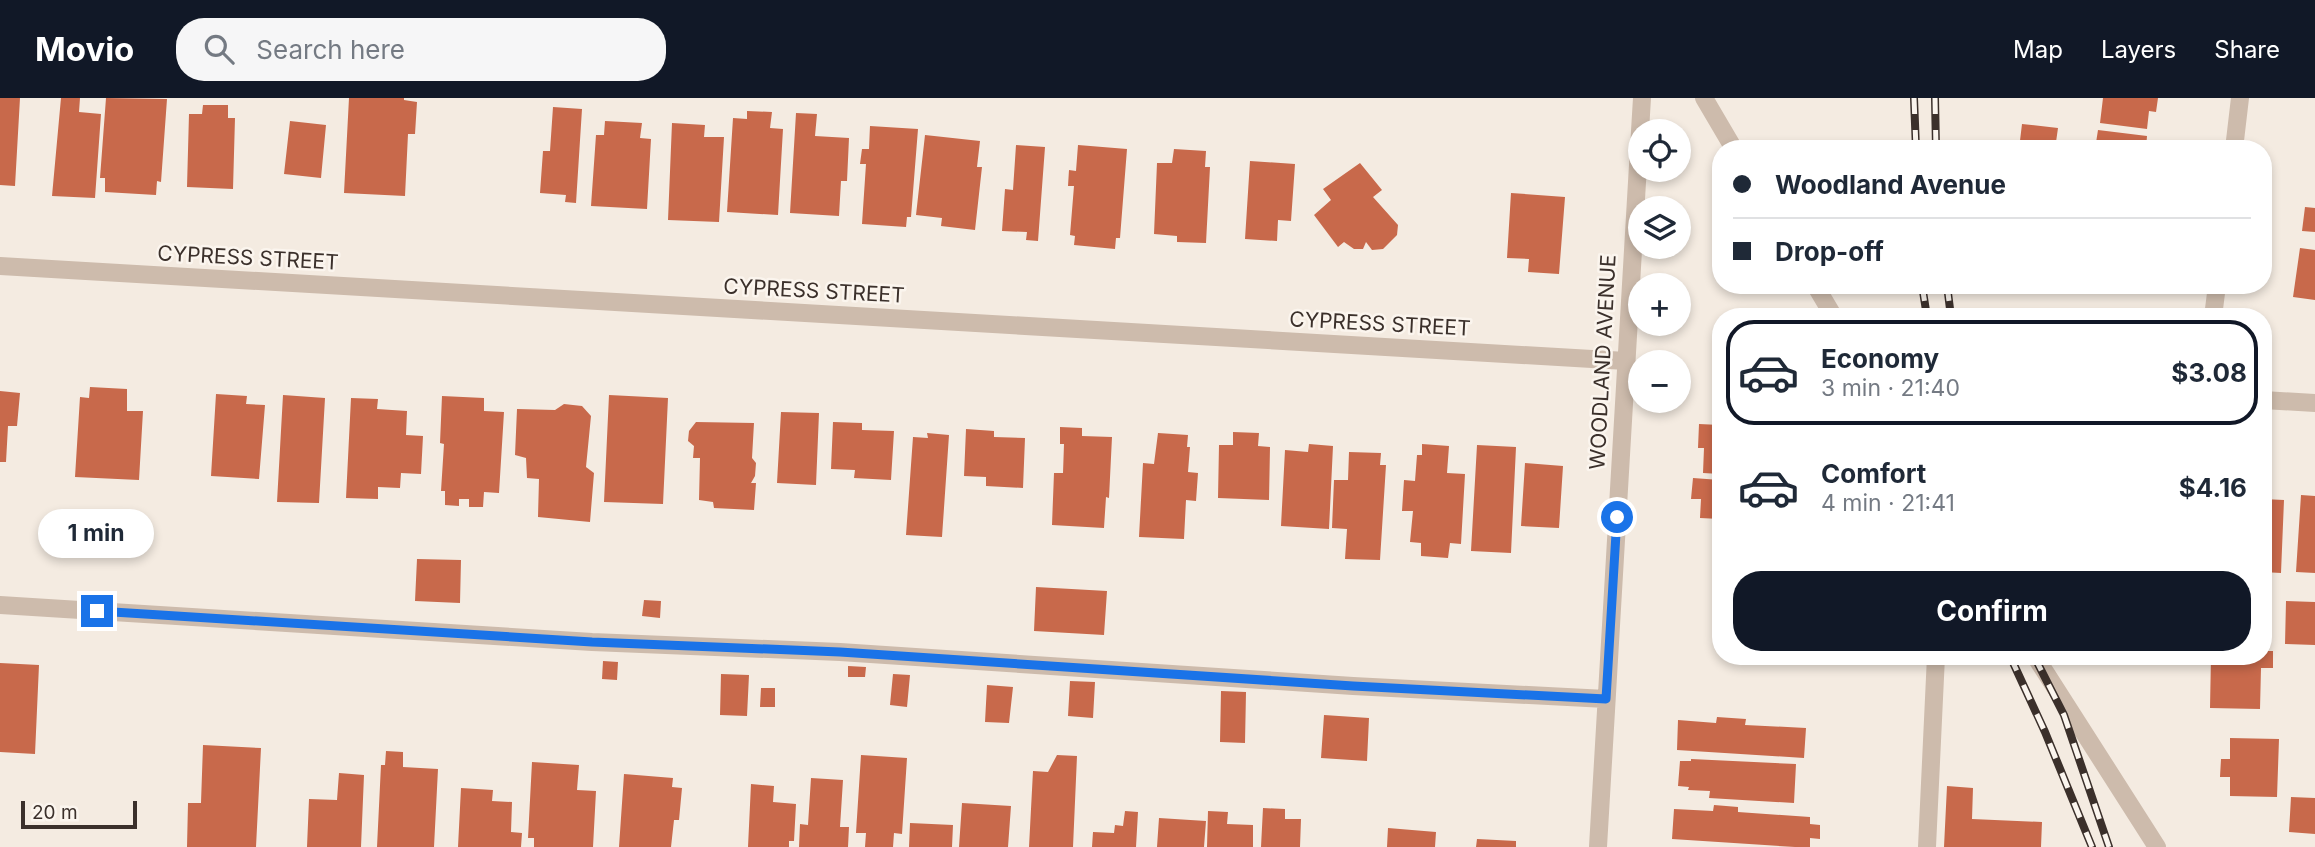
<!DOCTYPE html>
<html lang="en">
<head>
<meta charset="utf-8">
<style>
	:root { --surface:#fff; --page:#f6f6f7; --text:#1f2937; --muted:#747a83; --line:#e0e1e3; --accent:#111827 }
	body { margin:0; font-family:Inter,sans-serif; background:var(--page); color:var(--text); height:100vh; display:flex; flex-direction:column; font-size:26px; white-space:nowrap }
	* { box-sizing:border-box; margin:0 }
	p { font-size:23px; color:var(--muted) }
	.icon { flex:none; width:38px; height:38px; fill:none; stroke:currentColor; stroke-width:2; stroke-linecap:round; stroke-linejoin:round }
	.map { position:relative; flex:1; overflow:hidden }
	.details { position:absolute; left:1712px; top:210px; width:560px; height:357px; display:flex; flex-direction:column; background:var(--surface); border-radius:28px; box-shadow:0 4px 10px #0003 }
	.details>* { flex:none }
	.top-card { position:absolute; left:1712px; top:42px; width:560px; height:154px; border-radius:28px; box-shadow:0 4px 10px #0003; display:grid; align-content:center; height:154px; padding:0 21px; background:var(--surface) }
	.fabs { position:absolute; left:1628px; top:21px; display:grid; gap:14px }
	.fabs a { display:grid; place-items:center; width:63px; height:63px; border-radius:50%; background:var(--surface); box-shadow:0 4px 10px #0003; font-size:35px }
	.scale { position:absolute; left:21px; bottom:18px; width:116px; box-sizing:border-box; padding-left:7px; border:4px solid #3b302b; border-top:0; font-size:19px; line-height:24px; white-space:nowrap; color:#3b302b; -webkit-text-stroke:5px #fbf5ee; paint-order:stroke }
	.end { position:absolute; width:32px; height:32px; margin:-16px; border:9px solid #1a73e8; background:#fff; box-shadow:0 0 0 4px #fff }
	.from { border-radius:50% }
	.bubble { position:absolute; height:49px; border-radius:24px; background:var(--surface); box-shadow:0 4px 10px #0003; font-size:23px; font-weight:700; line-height:49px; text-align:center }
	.top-card b { display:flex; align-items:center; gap:24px; height:66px; font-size:26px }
	.top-card b+b { border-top:2px solid var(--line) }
	.top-card i { width:18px; height:18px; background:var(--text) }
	ul { padding:12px 0 0; list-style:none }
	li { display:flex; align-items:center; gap:21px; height:105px; margin:0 14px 10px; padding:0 7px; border:4px solid transparent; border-radius:28px }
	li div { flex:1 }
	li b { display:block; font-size:26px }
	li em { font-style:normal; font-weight:700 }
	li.active { border-color:var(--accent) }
	li>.icon { width:63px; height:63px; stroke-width:1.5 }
	.cta { display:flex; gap:14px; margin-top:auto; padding:14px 21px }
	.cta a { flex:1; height:80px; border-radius:28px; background:var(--accent); color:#fff; font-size:28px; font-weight:700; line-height:80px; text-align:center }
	header { display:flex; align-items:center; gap:42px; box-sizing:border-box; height:98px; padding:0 35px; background:var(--accent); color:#fff }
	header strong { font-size:33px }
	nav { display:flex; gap:38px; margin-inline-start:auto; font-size:24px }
	.search { width:490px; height:63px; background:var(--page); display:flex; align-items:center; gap:18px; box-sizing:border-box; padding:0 24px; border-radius:28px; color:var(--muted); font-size:26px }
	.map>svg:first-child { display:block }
	.building { fill:#c8694b }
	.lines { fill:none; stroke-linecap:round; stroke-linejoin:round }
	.minor { stroke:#cdbbac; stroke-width:18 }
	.rail-casing { stroke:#3b302b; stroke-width:8 }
	.rail { stroke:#fbf5ee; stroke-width:5; stroke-dasharray:16; stroke-linecap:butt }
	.route { stroke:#1a73e8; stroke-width:9 }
	.labels { text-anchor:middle; stroke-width:5; stroke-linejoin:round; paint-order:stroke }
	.street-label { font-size:21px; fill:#3b302b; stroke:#fbf5ee }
</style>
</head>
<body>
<header>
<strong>Movio</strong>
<div class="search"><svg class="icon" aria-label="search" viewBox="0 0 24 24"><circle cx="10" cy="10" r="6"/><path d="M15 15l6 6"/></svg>Search here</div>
<nav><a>Map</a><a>Layers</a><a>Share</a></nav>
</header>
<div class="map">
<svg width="2315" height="749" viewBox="0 0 2315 749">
	<rect width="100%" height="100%" fill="#f4ebe1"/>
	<path class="building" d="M0,0H20L15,88L0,87Z
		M61,0H80L79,14L101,16L95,100L52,98Z
		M106,0L167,1L161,84L157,83L156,97L105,94V80H100Z
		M349,0H404V2L417,4L415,36H408L405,98L344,95Z
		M2103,0H2158L2156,14L2149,13L2147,31L2100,25Z
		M203,7H228V20H235L233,91L187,89L189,16H202Z
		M553,9L582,11L576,105L565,104L566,97L540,95L543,53H550Z
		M747,13L772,14L770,30L783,31L778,117L727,114L733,20L747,21Z
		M796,15L817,16L815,38L849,40L847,83H841L839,118L790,115Z
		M290,23L326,27L321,80L284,76Z
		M605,23L642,25L640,40L651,41L647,111L591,108L596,37H604Z
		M672,25L705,27L704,39H724L719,124L668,122Z
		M2022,26L2058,30L2055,51H2019Z
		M870,28L918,31L911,119H907L906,129L862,126L866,66H860L862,51H869Z
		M2098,32L2147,38L2146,51H2095Z
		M925,37L980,43L977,69H982L975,132L941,128L942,120L916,117Z
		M1016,47L1045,49L1038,143L1026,142L1027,134L1002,133L1005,91L1013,92Z
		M1078,47L1127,51L1120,140H1116L1115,151L1074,147L1075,138L1070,137L1074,88H1068L1069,72L1076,73Z
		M1174,51L1206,53L1205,69H1210L1206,145L1177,144V138L1154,136L1157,65H1172Z
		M1250,63L1295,66L1291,123L1278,122L1277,143L1245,141Z
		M1360,65L1382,92L1373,99L1398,127L1397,137L1383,151L1372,152L1366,144L1363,151H1354L1344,144L1338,149L1314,117L1331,102L1323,91Z
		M1511,95L1565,99L1559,176L1528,174L1529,161L1507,160Z
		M2305,109L2315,110V134L2302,133Z
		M2300,150L2315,152V202L2293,199Z
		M90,289L127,291V313H143L139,382L75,379L80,299L89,300Z
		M0,293L20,295L17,328H8L6,364H0Z
		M216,296L247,298L246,306L265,307L259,381L211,378Z
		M283,297L325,300L319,405L277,404Z
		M609,297L668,300L663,406L604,404Z
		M442,298L484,300V313L504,314L499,395L484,394L483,409H469V401H459V408L445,407V393H441L444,346L440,345Z
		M351,300L378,301L377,311L407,313L406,337L423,338L421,376L401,375L400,390L378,389V401L346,400Z
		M564,306L582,308L591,318L586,369L594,375L590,424L538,419L539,381L527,380L526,360L515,357L517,311L555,312Z
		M781,314L819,315L816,387L777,385Z
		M696,324L754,325L752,360L756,365L755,378L751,385H756L754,412L714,410L713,404L699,402L700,360H693L694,348L688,343L689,333Z
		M833,324L862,325V332L894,333L891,382L854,380L855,372L831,371Z
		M1699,326L1720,327V376L1703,375L1704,350H1698Z
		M1060,329L1082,330V338L1112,339L1109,400L1106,399L1104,430L1052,427L1054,375H1063L1064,346H1060Z
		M966,331L994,333V339L1025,340L1023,390L986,388V379L964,378Z
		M1233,334L1259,335L1258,348L1270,349L1269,402L1218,400L1219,347H1233Z
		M927,335L949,337L942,439L906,437L913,339L928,340Z
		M1158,335L1188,337L1187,349H1190L1188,374L1198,375L1196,403L1186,402L1184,441L1139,439L1143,365L1154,366Z
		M1309,346L1333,348L1329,431L1281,428L1285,352L1308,354Z
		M1422,346L1449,348L1447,375L1465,376L1461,446L1450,445L1448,460L1421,458V445L1410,444L1413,413H1402L1404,382L1415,383L1417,357H1422Z
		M1477,347L1516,349L1511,455L1471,453Z
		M1349,354L1381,355L1380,367H1386L1380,462L1345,461L1347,431L1332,430L1334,382H1348Z
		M1525,365L1563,368L1559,430L1521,428Z
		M1693,380L1720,382V421L1700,420L1701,401H1691Z
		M2301,397L2315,398V475L2296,474Z
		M2263,401L2284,402L2281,475L2263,474Z
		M417,461L461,462L460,505L415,503Z
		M1036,489L1107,493L1104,537L1034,533Z
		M644,502L661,503L660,520L642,518Z
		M2286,503L2315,504V547L2285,546Z
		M2263,553H2273V570H2261L2260,611L2210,610L2211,558H2263Z
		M603,563L618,564L617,582L602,581Z
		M0,565L39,567L35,656L0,654Z
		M848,568L866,569L865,579H848Z
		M721,576L749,577L747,618L720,617Z
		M893,576L910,577L907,609L890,607Z
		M1070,583L1095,584L1093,620L1068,618Z
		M987,587L1013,589L1009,625L985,624Z
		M761,590H775V609H760Z
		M1221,593L1246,594L1245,645L1220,644Z
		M1324,617L1369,620L1367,663L1321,660Z
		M1717,619L1746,621L1745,627L1806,630L1804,660L1677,652L1678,622L1716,625Z
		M2230,640L2279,641L2277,699L2230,698V679H2220L2221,661H2230Z
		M203,647L261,650L256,749H187L188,705H201Z
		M386,653L403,654V669L438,671L434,749H377L381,667H385Z
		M861,657L907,660L902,736L894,735L893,749H865L866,735H856Z
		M1057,657L1077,658L1073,749H1029L1033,673L1048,674Z
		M1691,661L1796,666L1794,705L1709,700L1710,693L1688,692L1689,689L1678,688L1680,663H1691Z
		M532,664L579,667L577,692L596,693L593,749H534V740H528Z
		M339,675L364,677L361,749H307L309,701L337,702Z
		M624,676L673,680L672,689L682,690L679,722H674L671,749H619Z
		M811,680L843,682L840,729H849L848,749H799L800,726L808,727Z
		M751,686L774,688L773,704L796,706L794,743H789V749H748Z
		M1947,688L1973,690L1972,721L2042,724L2041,749H1944Z
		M461,690L493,692L492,703L512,704L511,734L522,735L521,749H458Z
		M2291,699L2315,700V736L2289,734Z
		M962,705L1011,708L1008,749H959Z
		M1714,707L1738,709V714L1810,719V726L1820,727V741L1810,740V749H1795L1672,741L1674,711L1713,713Z
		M1263,710L1285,711V721H1301L1300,749H1261Z
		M1125,713L1138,714L1136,749H1092L1093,734L1114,735L1115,727L1123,728Z
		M1208,713L1228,714L1227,726L1253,727V749H1207Z
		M1159,720L1206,723L1204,749H1157Z
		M910,725L953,727L952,749H909Z
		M1388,730L1436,734L1435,749H1387Z
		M1477,741L1516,743V749H1476Z"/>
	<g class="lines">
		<path class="minor" d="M1704,0L1734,51
			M1640,33L1642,0
			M2234,51L2240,0
			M0,168L1626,263
			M1815,187L1834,219
			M2213,219L2217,187
			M2263,302L2315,305
			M0,507L592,544L840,554L1353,588L1606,601
			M2035,558L2157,749
			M1598,749L1640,33
			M1927,749L1936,558"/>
		<defs>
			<path id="rail" d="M1914,0L1916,51
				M1935,0L1936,51
				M1922,187L1927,219
				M1947,187L1951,219
				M2010,558L2045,634L2092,749
				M2034,558L2064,617L2109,749"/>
		</defs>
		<use href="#rail" class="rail-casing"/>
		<use href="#rail" class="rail"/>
	</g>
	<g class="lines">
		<path class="route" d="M97,513L592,544L840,554L1353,588L1606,601L1617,419"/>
	</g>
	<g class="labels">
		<g class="street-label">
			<text transform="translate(248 160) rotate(3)" y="7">CYPRESS STREET</text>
			<text transform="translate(814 193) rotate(3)" y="7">CYPRESS STREET</text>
			<text transform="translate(1380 226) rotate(3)" y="7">CYPRESS STREET</text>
			<text transform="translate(1603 264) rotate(-87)" y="7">WOODLAND AVENUE</text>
		</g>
	</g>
</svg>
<div class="fabs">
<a><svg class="icon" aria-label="locate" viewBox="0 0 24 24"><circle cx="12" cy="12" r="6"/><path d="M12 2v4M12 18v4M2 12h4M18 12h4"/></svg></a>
<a><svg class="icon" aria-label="layers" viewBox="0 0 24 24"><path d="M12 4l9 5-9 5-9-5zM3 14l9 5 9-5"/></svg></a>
<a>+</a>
<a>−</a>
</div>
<div class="scale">20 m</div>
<i class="end from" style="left:1617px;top:419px"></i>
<i class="end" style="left:97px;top:513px"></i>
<div class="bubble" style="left:38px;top:411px;width:116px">1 min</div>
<div class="top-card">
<b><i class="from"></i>Woodland Avenue</b>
<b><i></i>Drop-off</b>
</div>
<section class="details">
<ul>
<li class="active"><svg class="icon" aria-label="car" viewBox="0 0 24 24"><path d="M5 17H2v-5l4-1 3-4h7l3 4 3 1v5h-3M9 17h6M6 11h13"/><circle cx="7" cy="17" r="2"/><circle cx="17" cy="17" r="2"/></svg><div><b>Economy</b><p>3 min · 21:40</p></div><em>$3.08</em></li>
<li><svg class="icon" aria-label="car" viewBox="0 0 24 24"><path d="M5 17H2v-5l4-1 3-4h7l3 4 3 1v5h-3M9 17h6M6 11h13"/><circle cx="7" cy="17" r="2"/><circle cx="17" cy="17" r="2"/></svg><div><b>Comfort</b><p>4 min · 21:41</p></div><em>$4.16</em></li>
</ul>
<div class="cta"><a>Confirm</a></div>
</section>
</div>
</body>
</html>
